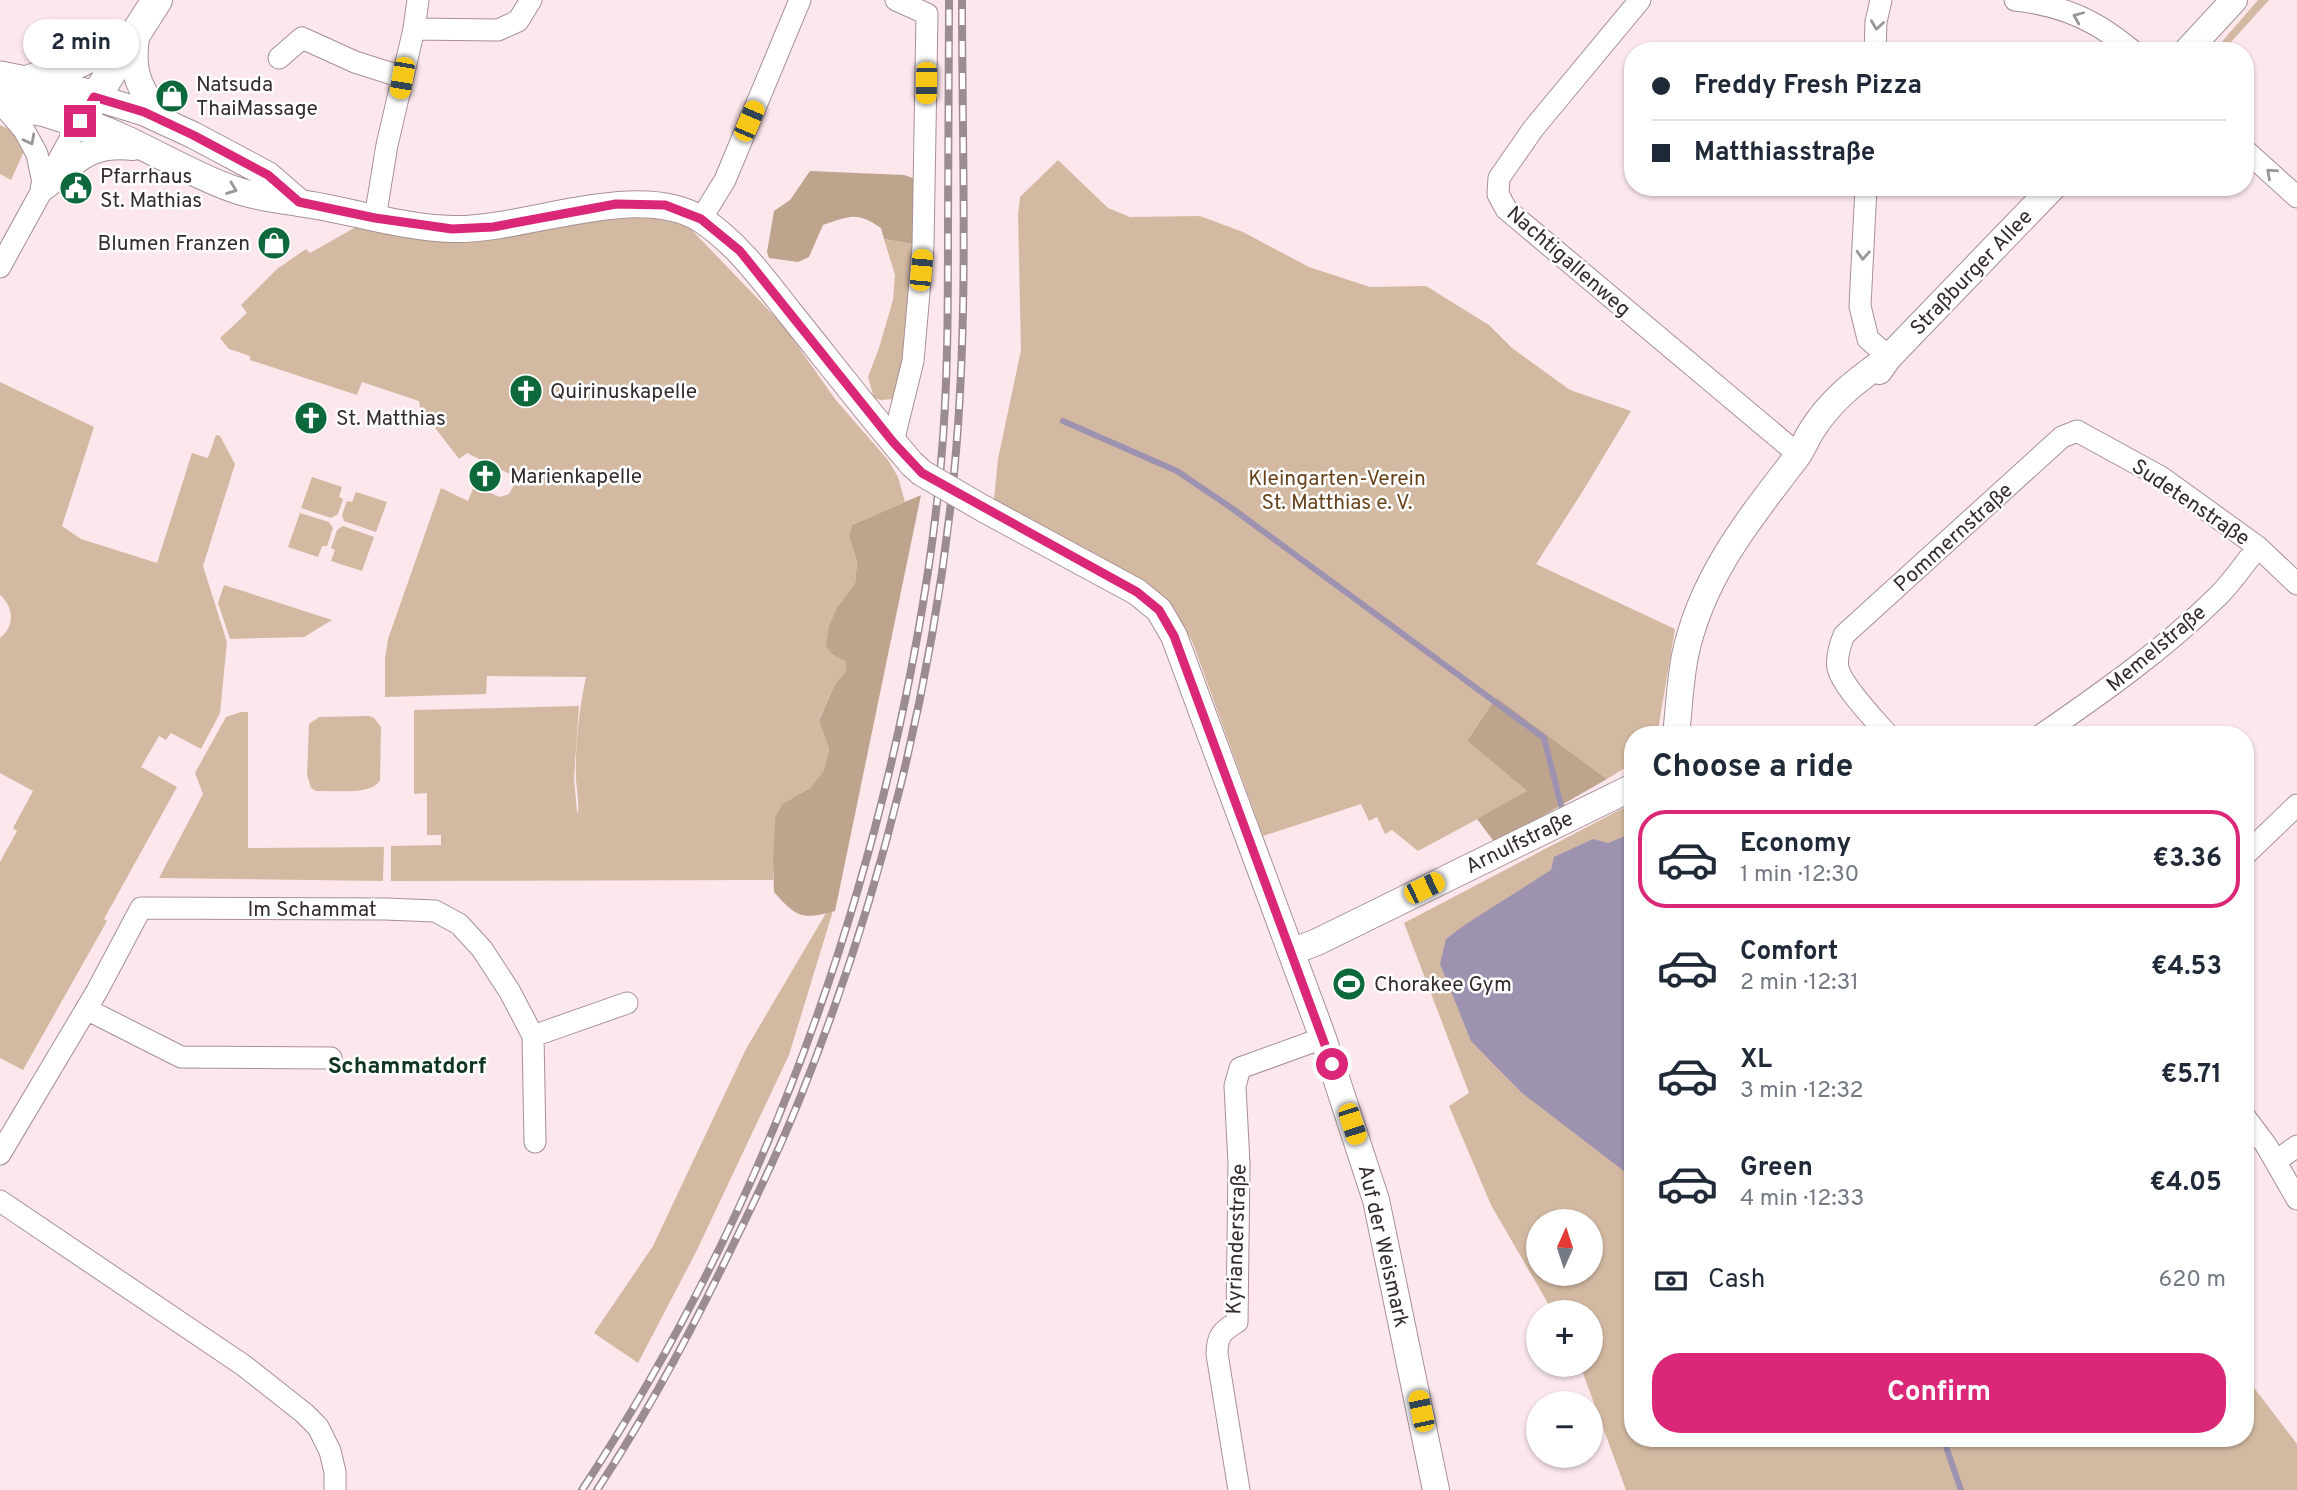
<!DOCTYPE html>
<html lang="en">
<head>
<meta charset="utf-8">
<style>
	:root { --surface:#fff; --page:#f6f6f7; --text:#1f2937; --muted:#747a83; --line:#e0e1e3; --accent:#db2777 }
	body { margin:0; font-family:Overpass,sans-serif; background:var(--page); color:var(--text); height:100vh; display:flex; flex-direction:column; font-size:26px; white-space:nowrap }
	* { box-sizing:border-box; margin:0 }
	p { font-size:23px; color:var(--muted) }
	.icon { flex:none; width:38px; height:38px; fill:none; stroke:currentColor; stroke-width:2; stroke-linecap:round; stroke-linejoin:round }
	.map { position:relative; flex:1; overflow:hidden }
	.drawer { position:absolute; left:1624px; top:726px; width:630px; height:721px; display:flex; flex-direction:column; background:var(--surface); border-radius:28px; box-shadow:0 2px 5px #0004 }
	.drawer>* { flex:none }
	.guide { position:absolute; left:1624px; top:42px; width:630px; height:154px; border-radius:28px; box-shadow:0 2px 5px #0004; display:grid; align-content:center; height:154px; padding:0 28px; background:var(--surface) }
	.needle { width:46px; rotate:3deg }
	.controls { position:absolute; left:1526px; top:1209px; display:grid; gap:14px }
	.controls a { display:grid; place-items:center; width:77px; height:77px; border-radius:50%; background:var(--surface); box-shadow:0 2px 5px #0004; font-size:35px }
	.end { position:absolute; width:32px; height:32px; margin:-16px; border:9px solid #db2777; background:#fff; box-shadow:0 0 0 4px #fff }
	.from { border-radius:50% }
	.bubble { position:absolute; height:49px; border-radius:24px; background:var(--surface); box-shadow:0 2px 5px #0004; font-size:23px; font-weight:700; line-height:49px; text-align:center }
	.car { position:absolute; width:21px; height:42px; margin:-21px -10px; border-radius:9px; box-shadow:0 0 5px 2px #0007; background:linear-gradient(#f5c518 24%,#345 0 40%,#f5c518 0 76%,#345 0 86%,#f5c518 0) }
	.guide b { display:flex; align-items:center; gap:24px; height:66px; font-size:26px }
	.guide b+b { border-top:2px solid var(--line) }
	.guide i { width:18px; height:18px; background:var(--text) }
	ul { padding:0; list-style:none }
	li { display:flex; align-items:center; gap:21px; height:98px; margin:0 14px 10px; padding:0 14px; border:4px solid transparent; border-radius:28px }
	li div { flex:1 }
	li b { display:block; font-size:26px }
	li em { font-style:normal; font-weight:700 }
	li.on { border-color:var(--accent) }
	li>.icon { width:63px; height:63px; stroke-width:1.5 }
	h2 { padding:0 28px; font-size:32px; line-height:84px }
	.pay { display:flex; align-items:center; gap:18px; height:77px; padding:0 28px; font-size:26px }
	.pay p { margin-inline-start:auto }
	.button { display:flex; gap:14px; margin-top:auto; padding:14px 28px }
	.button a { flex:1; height:80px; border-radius:28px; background:var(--accent); color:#fff; font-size:28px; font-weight:700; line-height:80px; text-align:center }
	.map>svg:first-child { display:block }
	.green { fill:#d3b9a2; fill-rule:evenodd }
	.forest { fill:#bea48d }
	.water { fill:#9d93b1 }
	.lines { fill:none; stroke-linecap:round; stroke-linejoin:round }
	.stream { stroke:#9d93b1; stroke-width:6 }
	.minor-casing { stroke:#a79095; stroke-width:23 }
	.tertiary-casing { stroke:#a79095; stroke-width:28 }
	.secondary-casing { stroke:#a79095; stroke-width:32 }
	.primary-casing { stroke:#a79095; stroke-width:35 }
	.minor { stroke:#fff; stroke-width:21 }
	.tertiary { stroke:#fff; stroke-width:26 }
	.secondary { stroke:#fff; stroke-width:30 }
	.primary { stroke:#fff; stroke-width:33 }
	.rail-casing { stroke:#9b8c90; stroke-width:8 }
	.rail { stroke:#fff; stroke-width:5; stroke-dasharray:16; stroke-linecap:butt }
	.tertiary-bridge-casing { stroke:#a79095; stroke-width:28; stroke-linecap:butt }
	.tertiary-bridge { stroke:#fff; stroke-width:26 }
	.oneway { stroke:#9a9596 }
	.route { stroke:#db2777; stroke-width:9 }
	.labels { text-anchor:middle; stroke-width:5; stroke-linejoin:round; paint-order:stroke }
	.poi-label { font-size:21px; fill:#342b2d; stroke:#fff; text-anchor:start }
	.street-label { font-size:21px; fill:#342b2d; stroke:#fff }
	.park-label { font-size:21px; fill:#68431c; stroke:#fff }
	.neighbourhood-label { font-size:23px; font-weight:bold; fill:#0e351f; stroke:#fff }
</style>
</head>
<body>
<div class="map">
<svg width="2297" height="1490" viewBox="0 0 2297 1490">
	<rect width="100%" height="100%" fill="#fce7ec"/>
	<path class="green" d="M2258,0H2269L2223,51H2214Z
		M0,125L21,135L25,149L11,180L0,174Z
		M1058,160L1108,208L1130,217L1200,216L1243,232L1309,267L1370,287L1426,286L1489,325L1512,348L1570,390L1631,411L1581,494L1536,564L1675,629L1658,730L1655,735H1633V763L1607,779L1496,697L1467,741L1528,792L1418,851L1392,830L1385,834L1377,817L1369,821L1361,804L1263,836L1192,641L1177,618L1129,580L994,500L998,459L1021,350L1018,214L1020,197Z
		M634,218L656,219L687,225L783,325L835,399L888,460L898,477L905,502L852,525L849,536L857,562L855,584L838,606L833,655L846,660V671L835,684L819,719L829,749L824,770L810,788L782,804L775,817L773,880L391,881V846L441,845V835H427V793L414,794V710L579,706L574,778L577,812L578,813C579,802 577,791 576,780C575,746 579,710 586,677L487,676L486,694L385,697V659L388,639L441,488L468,501L474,486L500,497L509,494L514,485L512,475L467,453L459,459L420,408L419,401L362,382L357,395L250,360V356L229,349L220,338L247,313L241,305L277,269L306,249L310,253L356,227L476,242L571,223Z
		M884,239L912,244L917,257L908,369L894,399L881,400L874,398L868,377L879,348L893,300L895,275Z
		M0,382L94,427L62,526L81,539L157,563L192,453L208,458L216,435L220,436L235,464L203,566L227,642L220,713L201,749L171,733L166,740L159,736L141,767L177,787L104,919L107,921L23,1070L0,1058V862L17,831L13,828L33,791L0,773V638C15,626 14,607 0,595Z
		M312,477L342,487L339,497L343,499L338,514L331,518L301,508Z
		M356,492L387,502L376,532L344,521L342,515L347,501L352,502Z
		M300,513L329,522L333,528L327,546H322L318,557L288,547Z
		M343,526L374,537L362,571L331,561L335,550L331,548L337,530Z
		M224,585L332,620L304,637L230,639L218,603Z
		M241,712H248V848L384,847L383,881L159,878L203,794L195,773L226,717Z
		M369,716L374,718L381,727L380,780C372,796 333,790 316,791L311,788L307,775L309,724L319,717Z
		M1633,803V1438H2245V1376L2297,1444V1490H1626L1580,1365H1591V1312H1553L1491,1205L1449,1106L1469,1093L1404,923ZM1538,1222H1591V1274H1538Z
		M839,891L789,1055L696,1252L638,1363L594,1333L653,1246L746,1049Z"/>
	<path class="forest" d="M810,171L904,175L913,178L916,223L912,244L884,239L881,228C856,211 850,216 823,225L809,257L798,262L769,258L767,252L774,211L790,200Z
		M921,495L835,911C802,920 797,918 774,892L773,860L775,817L782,804L810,788L824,770L829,749L819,720L835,684L846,671V661L833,655L826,646L829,626L838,606L855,584L857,562L849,536L852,525Z
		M1496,697L1607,779L1495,843L1477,819L1527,791L1467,741Z"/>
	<path class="water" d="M1633,833V1178L1522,1093L1471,1041L1440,964L1446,939L1466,924L1551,870L1554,857L1593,839L1608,843Z"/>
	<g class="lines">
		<path class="stream" d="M1063,421L1177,471L1233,509L1544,738L1562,809
			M1943,1438L1961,1490"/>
		<defs>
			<path id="minor" d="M1640,0L1533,129L1499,178L1498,194L1506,209L1799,455
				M2015,0C2042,3 2072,11 2096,25C2109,32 2121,42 2133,51
				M414,29L498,30L518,21L531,0
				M1875,51L1876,22L1881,0
				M279,58L302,38L355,62L402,77
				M0,102L24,130L37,154L44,187
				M2245,150L2297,197
				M1866,187L1860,306L1868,339L1889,357
				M375,218L387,145L414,29L418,0
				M701,219L725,180L800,0
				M0,267L80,121
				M893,442L913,361L923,247L927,14L896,0
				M1888,735C1875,720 1842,686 1838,668C1836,657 1840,645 1844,635L2062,437L2077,431L2161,477L2258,547L2297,584
				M2041,735C2102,693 2163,650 2216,598C2232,583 2244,564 2258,547
				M2245,855L2297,805
				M86,1009L181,1057L331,1058
				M533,1036L627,1003
				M2245,1117L2266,1145L2297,1199
				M0,1154L97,991L141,908L385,909L435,911L459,924L482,949L510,992L533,1036L535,1142
				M2276,1161L2297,1146
				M0,1201L243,1365L304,1413L318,1427L330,1451L335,1472V1490
				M1239,1490L1217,1354C1217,1336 1222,1331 1237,1322L1239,1164L1235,1086L1240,1068L1323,1038"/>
			<path id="tertiary" d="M137,32C129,74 140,89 164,121
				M2187,51L2234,0
				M94,97L143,112L193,135L268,175L299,202
				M80,121C133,137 178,169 230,188C259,199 292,201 323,207C365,215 409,228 453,229C525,231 639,179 702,220C738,244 763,279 789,312C830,363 870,415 912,464
				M44,187C77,161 87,142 134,147
				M1879,371L1889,357L2053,187
				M984,509L1137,592L1159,610L1174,636L1323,1038L1376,1200L1436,1490
				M1676,735C1679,709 1680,681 1685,656C1701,578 1749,519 1796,458C1803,449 1806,439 1812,430C1832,398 1859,379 1889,357
				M1291,952L1317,942L1633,787"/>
			<path id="secondary" d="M21,83L76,64L131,36
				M82,118L157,0"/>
			<path id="primary" d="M0,78L94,97
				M16,105L46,110L80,121"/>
		</defs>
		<use href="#minor" class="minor-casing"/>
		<use href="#tertiary" class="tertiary-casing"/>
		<use href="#secondary" class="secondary-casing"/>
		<use href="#primary" class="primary-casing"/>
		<use href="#minor" class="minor"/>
		<use href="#tertiary" class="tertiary"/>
		<use href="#secondary" class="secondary"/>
		<use href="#primary" class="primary"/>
		<defs>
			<path id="rail" d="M582,1490C728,1268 830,1022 891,764C914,665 932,564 941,463C948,385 948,306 948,228C948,152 949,76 949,0
				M597,1490C649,1411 693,1328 734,1243C758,1194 782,1144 802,1093C882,893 935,678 955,463C969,309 962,154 962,0"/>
		</defs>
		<use href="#rail" class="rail-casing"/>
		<use href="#rail" class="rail"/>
		<defs>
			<path id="tertiary-bridge" d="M912,464L922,473L984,509"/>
		</defs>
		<use href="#tertiary-bridge" class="tertiary-bridge-casing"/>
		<use href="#tertiary-bridge" class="tertiary-bridge"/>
	</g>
	<defs><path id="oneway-chevron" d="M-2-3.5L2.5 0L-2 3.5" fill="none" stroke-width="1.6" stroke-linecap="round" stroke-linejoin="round" transform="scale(1.75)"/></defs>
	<g class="oneway">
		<use href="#oneway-chevron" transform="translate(2078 17) rotate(-157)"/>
		<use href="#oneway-chevron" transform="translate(1877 25) rotate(98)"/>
		<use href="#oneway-chevron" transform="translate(30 140) rotate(62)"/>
		<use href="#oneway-chevron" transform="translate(2271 173) rotate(-138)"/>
		<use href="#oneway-chevron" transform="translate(232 189) rotate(21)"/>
		<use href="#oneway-chevron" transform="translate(1863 255) rotate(93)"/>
	</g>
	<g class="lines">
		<path class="route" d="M80,121L94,97L144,112L193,135L268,175L299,202L375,218L452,229L493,227L616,204L665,205L701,219L740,251L893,442L922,473L1137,592L1159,610L1174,636L1332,1064"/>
	</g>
	<defs>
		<symbol id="shop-disc" viewBox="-11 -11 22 22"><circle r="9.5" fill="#0d693c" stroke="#fff"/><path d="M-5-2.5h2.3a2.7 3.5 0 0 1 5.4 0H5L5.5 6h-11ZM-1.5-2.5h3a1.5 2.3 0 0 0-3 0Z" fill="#fff"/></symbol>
		<symbol id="civic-disc" viewBox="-11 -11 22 22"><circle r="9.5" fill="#0d693c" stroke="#fff"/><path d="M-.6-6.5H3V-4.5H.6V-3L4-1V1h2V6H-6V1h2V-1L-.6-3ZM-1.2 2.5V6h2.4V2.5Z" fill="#fff"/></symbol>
		<symbol id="church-disc" viewBox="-11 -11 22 22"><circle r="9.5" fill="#0d693c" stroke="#fff"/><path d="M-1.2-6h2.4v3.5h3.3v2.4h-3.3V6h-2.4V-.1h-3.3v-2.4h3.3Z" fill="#fff"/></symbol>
		<symbol id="stadium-disc" viewBox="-11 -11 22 22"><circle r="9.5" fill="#0d693c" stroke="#fff"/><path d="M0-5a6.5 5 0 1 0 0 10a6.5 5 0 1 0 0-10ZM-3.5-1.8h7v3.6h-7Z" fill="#fff"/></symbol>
	</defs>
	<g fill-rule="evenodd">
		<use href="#shop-disc" x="153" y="77" width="38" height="38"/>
		<use href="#civic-disc" x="57" y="169" width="38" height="38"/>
		<use href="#shop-disc" x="255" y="224" width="38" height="38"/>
		<use href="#church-disc" x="507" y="372" width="38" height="38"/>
		<use href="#church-disc" x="292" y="399" width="38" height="38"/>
		<use href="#church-disc" x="466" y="457" width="38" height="38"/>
		<use href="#stadium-disc" x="1330" y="965" width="38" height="38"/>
	</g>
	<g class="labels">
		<g class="poi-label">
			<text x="196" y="91">Natsuda<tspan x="196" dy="24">ThaiMassage</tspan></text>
			<text x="100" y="183">Pfarrhaus<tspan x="100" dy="24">St. Mathias</tspan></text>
			<text x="250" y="250" text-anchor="end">Blumen Franzen</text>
			<text x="550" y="398">Quirinuskapelle</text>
			<text x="336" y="425">St. Matthias</text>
			<text x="510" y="483">Marienkapelle</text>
			<text x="1374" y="991">Chorakee Gym</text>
		</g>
		<g class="street-label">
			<text transform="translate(1569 261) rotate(41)" y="7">Nachtigallenweg</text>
			<text transform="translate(1971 272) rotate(-46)" y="7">Straßburger Allee</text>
			<text transform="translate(2191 502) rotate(34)" y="7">Sudetenstraße</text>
			<text transform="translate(1953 537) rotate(-42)" y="7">Pommernstraße</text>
			<text transform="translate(2156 648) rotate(-40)" y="7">Memelstraße</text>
			<text transform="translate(1519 842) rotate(-26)" y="7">Arnulfstraße</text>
			<text x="312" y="916">Im Schammat</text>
			<text transform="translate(1236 1239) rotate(-88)" y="7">Kyrianderstraße</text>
			<text transform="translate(1384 1246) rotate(77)" y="7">Auf der Weismark</text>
		</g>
		<g class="park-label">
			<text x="1337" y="485">Kleingarten-Verein<tspan x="1337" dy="24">St. Matthias e. V.</tspan></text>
		</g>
		<g class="neighbourhood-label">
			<text x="407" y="1073">Schammatdorf</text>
		</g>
	</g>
</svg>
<div class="controls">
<a><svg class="needle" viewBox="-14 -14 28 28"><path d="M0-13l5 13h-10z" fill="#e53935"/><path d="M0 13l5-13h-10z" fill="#747a83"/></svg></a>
<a>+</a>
<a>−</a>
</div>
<i class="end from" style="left:1332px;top:1064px"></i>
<i class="end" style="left:80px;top:121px"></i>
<div class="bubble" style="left:23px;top:19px;width:116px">2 min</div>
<i class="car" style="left:402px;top:78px;rotate:190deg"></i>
<i class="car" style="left:926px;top:83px;rotate:181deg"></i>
<i class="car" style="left:749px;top:121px;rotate:23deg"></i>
<i class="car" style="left:921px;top:270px;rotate:5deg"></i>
<i class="car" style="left:1424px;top:888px;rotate:64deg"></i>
<i class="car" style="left:1352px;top:1124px;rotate:162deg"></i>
<i class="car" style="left:1421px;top:1411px;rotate:348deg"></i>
<div class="guide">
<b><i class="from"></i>Freddy Fresh Pizza</b>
<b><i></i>Matthiasstraße</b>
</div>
<section class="drawer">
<h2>Choose a ride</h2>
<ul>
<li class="on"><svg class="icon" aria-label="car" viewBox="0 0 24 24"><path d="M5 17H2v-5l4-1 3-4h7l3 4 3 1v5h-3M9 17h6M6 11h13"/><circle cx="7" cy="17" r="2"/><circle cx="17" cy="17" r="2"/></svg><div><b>Economy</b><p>1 min · 12:30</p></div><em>€3.36</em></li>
<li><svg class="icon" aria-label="car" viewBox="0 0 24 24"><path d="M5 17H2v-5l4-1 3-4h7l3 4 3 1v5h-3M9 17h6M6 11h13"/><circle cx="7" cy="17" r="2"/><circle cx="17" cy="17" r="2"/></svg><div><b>Comfort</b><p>2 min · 12:31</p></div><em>€4.53</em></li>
<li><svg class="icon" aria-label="car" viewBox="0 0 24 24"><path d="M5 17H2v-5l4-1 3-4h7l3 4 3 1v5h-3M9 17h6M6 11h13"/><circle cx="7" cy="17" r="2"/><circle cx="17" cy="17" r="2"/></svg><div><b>XL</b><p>3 min · 12:32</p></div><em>€5.71</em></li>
<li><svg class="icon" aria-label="car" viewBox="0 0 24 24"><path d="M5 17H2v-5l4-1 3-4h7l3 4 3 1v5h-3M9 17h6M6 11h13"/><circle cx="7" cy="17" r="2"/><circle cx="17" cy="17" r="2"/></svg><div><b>Green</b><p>4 min · 12:33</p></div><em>€4.05</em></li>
</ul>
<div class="pay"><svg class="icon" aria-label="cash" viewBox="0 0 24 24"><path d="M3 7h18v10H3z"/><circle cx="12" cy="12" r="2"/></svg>Cash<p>620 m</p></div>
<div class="button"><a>Confirm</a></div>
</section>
</div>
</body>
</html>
